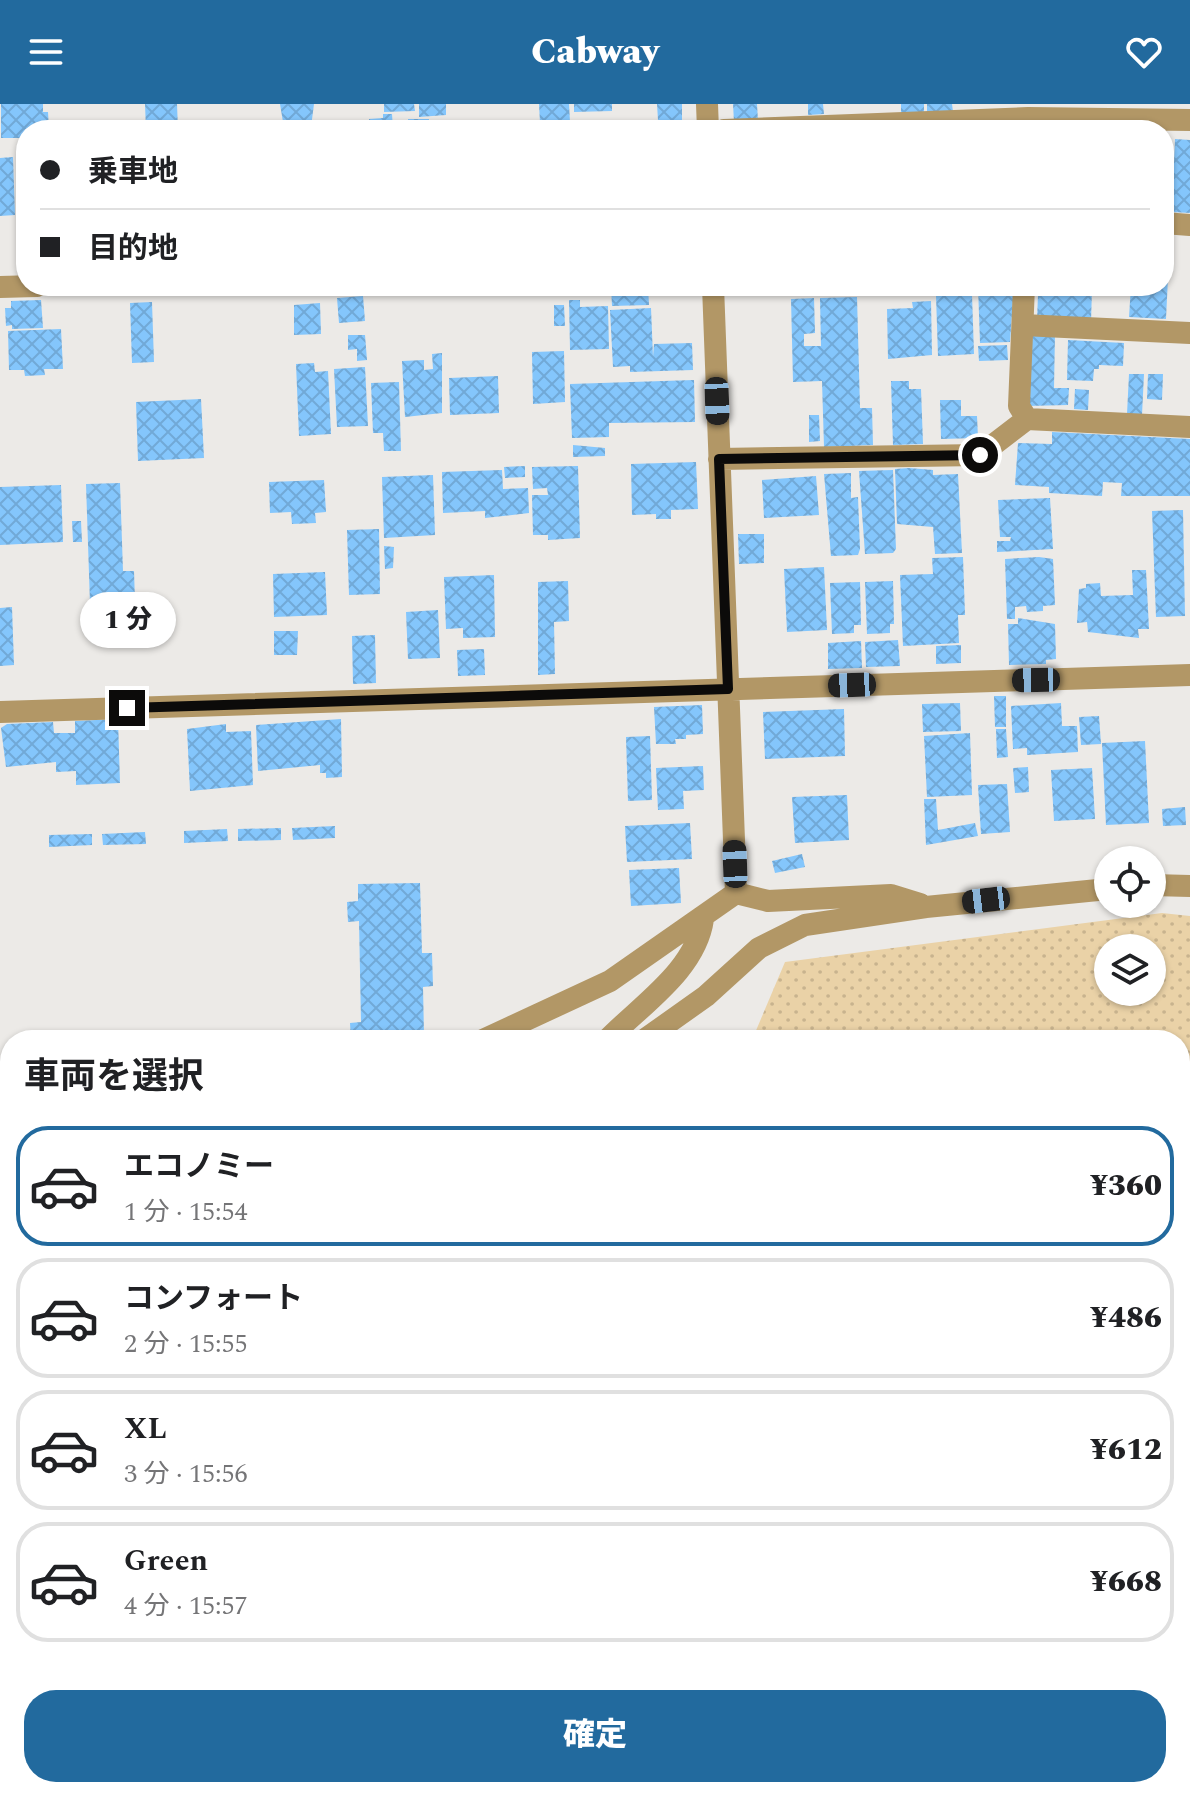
<!DOCTYPE html>
<html lang="ja">
<head>
<meta charset="utf-8">
<style>
	:root { --surface:#fff; --page:#f2f2f2; --text:#202124; --muted:#757577; --line:#e0e0e0; --accent:#226a9e }
	body { margin:0; font-family:Spectral,"Noto Sans JP",serif; background:var(--page); color:var(--text); height:100vh; display:flex; flex-direction:column; font-size:30px; white-space:nowrap }
	* { box-sizing:border-box; margin:0 }
	p { font-size:26px; color:var(--muted) }
	.icon { flex:none; width:44px; height:44px; fill:none; stroke:currentColor; stroke-width:2; stroke-linecap:round; stroke-linejoin:round }
	.map { position:relative; flex:1; overflow:hidden }
	.side { position:absolute; left:0px; top:926px; width:1190px; height:768px; display:flex; flex-direction:column; background:var(--surface); border-radius:32px 32px 0 0; box-shadow:0 2px 6px #0004 }
	.side>* { flex:none }
	.guide { position:absolute; left:16px; top:16px; width:1158px; height:176px; border-radius:32px; box-shadow:0 2px 6px #0004; display:grid; align-content:center; height:176px; padding:0 24px; background:var(--surface) }
	.fabs { position:absolute; left:1094px; top:742px; display:grid; gap:16px }
	.fabs a { display:grid; place-items:center; width:72px; height:72px; border-radius:50%; background:var(--surface); box-shadow:0 2px 6px #0004; font-size:40px }
	.end { position:absolute; width:36px; height:36px; margin:-18px; border:10px solid #0c0b0a; background:#fff; box-shadow:0 0 0 4px #fff }
	.from { border-radius:50% }
	.bubble { position:absolute; height:56px; border-radius:28px; background:var(--surface); box-shadow:0 2px 6px #0004; font-size:26px; font-weight:800; line-height:56px; text-align:center }
	.car { position:absolute; width:24px; height:48px; margin:-24px -12px; border-radius:10px; box-shadow:0 0 6px 2px #0007; background:linear-gradient(#222 24%,#8ab4d8 0 40%,#222 0 76%,#8ab4d8 0 86%,#222 0) }
	.guide b { display:flex; align-items:center; gap:28px; height:76px; font-size:30px }
	.guide b+b { border-top:2px solid var(--line) }
	.guide i { width:20px; height:20px; background:var(--text) }
	ul { padding:0; list-style:none }
	li { display:flex; align-items:center; gap:24px; height:120px; margin:0 16px 12px; padding:0 8px; border:4px solid var(--line); border-radius:32px }
	li div { flex:1 }
	li b { display:block; font-size:30px }
	li em { font-style:normal; font-weight:800 }
	li.current { border-color:var(--accent) }
	li>.icon { width:72px; height:72px; stroke-width:1.5 }
	h2 { padding:0 24px; font-size:36px; line-height:96px }
	.primary-button { display:flex; gap:16px; margin-top:auto; padding:16px 24px }
	.primary-button a { flex:1; height:92px; border-radius:32px; background:var(--accent); color:#fff; font-size:32px; font-weight:800; line-height:92px; text-align:center }
	header { display:flex; justify-content:space-between; align-items:center; height:104px; padding:0 24px; background:var(--accent); color:#fff; font-size:36px; font-weight:800 }
	.map>svg:first-child { display:block }
	.park { fill:url(#park-dots); fill-rule:evenodd }
	.water { fill:#d2aa62 }
	.building { fill:url(#building-cross-hatch) }
	.lines { fill:none; stroke-linecap:round; stroke-linejoin:round }
	.minor { stroke:#b29766; stroke-width:22 }
	.route { stroke:#0c0b0a; stroke-width:10 }
</style>
</head>
<body>
<header><svg class="icon" aria-label="menu" viewBox="0 0 24 24"><path d="M4 6h16M4 12h16M4 18h16"/></svg>Cabway<svg class="icon" aria-label="heart" viewBox="0 0 24 24"><path d="M12 20l-8-8c-3-5 5-10 8-4 3-6 11-1 8 4z"/></svg></header>
<div class="map">
<svg width="1190" height="1694" viewBox="0 0 1190 1694">
	<defs>
		<pattern id="park-dots" width="8" height="8" patternUnits="userSpaceOnUse" patternTransform="scale(2)"><rect width="8" height="8" fill="#ead2a7"/><path d="M2 2h.1M6 6h.1" fill="none" stroke="#c8b38e" stroke-width="1.8" stroke-linecap="round"/></pattern>
		<pattern id="building-cross-hatch" width="8" height="8" patternUnits="userSpaceOnUse" patternTransform="scale(2)"><rect width="8" height="8" fill="#84c6fc"/><path d="M0 0l8 8M0 8l8-8" fill="none" stroke="#71a9d7"/></pattern>
	</defs>
	<rect width="100%" height="100%" fill="#eceae7"/>
	<path class="park" d="M1162,809L1190,812V1173L1180,1174V936H752L785,858ZM1108,844H1152V888H1108Z"/>
	<path class="water" d="M1190,1197V1456L1180,1457V1198Z
		M10,1528V1684H187L170,1694H0V1536Z"/>
	<path class="building" d="M1,0H43V8H48L49,26H26V34H1Z
		M145,0H177L178,26H146Z
		M280,0H314L311,23L284,24Z
		M384,0H414L415,7L384,8Z
		M419,0H446V11L419,13Z
		M539,0H569L570,18L540,19Z
		M574,0H612V7L574,8Z
		M657,0H682V16H658Z
		M733,0H757L758,17L734,18Z
		M808,0H823L824,10L808,11Z
		M901,0H924V9L901,10Z
		M927,0H952L953,8L927,9Z
		M383,10H392L393,25L369,26V15L383,14Z
		M408,15H429V24L408,25Z
		M643,21L644,26H600V23Z
		M1175,35L1190,36V109L1172,108Z
		M13,53L15,111L0,112V54Z
		M21,54H26V111H23Z
		M1164,132L1170,133L1166,215L1129,213L1131,182H1164Z
		M611,182H648L649,201L612,202Z
		M978,182H1014L1010,238L980,239Z
		M1048,183L1092,185L1091,218L1037,216L1038,191H1047Z
		M972,190L974,250L938,252L936,192Z
		M363,192L365,217L339,219L337,194Z
		M857,193L860,304H872L873,341L824,343L822,277L793,278L791,195L814,194L815,229L804,230V242H821L820,194Z
		M41,196L43,224L12,225V221L6,222L5,204H11V197Z
		M569,196H580V203L608,202L609,245L570,246Z
		M931,197L932,251L888,255L887,205L913,204L912,198Z
		M152,198L154,258L132,259L130,199Z
		M320,199L321,230L294,231V201Z
		M554,201H564L565,222H554Z
		M651,204L653,253L654,240L692,239L693,266L630,268V262L613,263L610,206Z
		M61,225L63,265H44L45,271L25,272L24,266H9L8,227Z
		M1031,229L1055,230L1054,284H1069L1068,301L1027,302Z
		M348,231H365L367,256L357,257V245L348,246Z
		M1068,236L1124,239L1123,262L1099,261V265H1094L1093,277L1067,276Z
		M1007,241L1008,256L979,257L978,242Z
		M564,247L565,298L533,300L532,248Z
		M442,249V309L405,313L402,257L424,256V266L433,265L432,250Z
		M314,259L315,268L328,267L331,330L299,332L296,260Z
		M365,263L368,322L337,323L334,265Z
		M1129,270H1144L1142,311L1127,310Z
		M1148,270H1163L1162,296L1147,295Z
		M498,272L499,309L450,311L449,274Z
		M694,276L695,318L609,319V333L572,334L570,280Z
		M891,277H909V285H921L923,340L893,341Z
		M399,278L401,347H384L383,329H373L371,279Z
		M1075,285L1089,286L1088,306L1074,305Z
		M201,295L204,354L138,357L136,298Z
		M940,296H961V312H977L978,334L941,335Z
		M809,311H819L820,337L809,338Z
		M1052,328L1190,335V392H1121L1122,379L1103,378L1102,392L1049,389V383L1015,381L1018,339L1052,340Z
		M573,341L605,344V352L573,353Z
		M696,358L698,405L671,406V415H656V410L632,411L631,360Z
		M525,362V373L505,374L504,363Z
		M578,362L580,434L548,436V431H533L532,391H548L547,384L533,385L532,363Z
		M909,364L933,366V371L958,370L962,449L935,450L933,423L897,420L895,365Z
		M502,366L503,385L528,384L529,409L485,414V407L443,409L442,368Z
		M893,366L896,445L893,449L865,450L859,367Z
		M851,369V394L858,393L860,445L858,451L831,452L824,370Z
		M433,371L435,431L384,434L382,373Z
		M816,372L819,411L764,414L762,376Z
		M324,376L326,408L315,409L316,419L292,420L291,408L270,409L269,378Z
		M120,379L123,467H134L136,528L91,530L86,380Z
		M61,381L63,438L0,441V383Z
		M1050,394L1053,445L997,448V437H1010L1011,433H1000L998,396Z
		M1183,406L1185,512L1156,513L1152,407Z
		M72,417H81L82,438H73Z
		M379,425L380,490L349,491L347,426Z
		M738,430H764V459L739,460Z
		M384,442L394,443L393,464L385,465Z
		M963,453L965,511H958L959,539L903,542L900,471L933,470L932,454Z
		M1039,453L1053,455L1055,501L1043,502V507L1027,508L1026,502L1015,503V515H1007L1005,455Z
		M824,463L827,526L787,528L784,465Z
		M1132,466H1146L1149,525H1138L1139,534L1088,528L1087,518L1077,519L1079,485L1086,484V480L1100,479L1101,492L1133,491Z
		M325,468L327,511L274,513L273,470Z
		M494,471L495,533L463,534V524L446,525L444,473Z
		M568,477L569,517L554,518L555,570L538,571V478Z
		M893,477L894,520H890V529L867,530L865,478Z
		M860,478L861,521H854V529L832,530L830,479Z
		M12,503L14,561L0,562V504Z
		M438,506L440,554L408,555L406,508Z
		M1018,514L1055,520L1056,555L1046,556V560L1009,561L1008,520H1018Z
		M274,527H298L297,551H274Z
		M375,531L376,579L353,580L352,532Z
		M898,536L900,562L866,563L865,538Z
		M861,537L862,564L828,565V539Z
		M961,541V559L936,560V542Z
		M484,545L485,571L458,572L457,546Z
		M994,592H1006V623H995Z
		M960,599L961,627L923,628L922,600Z
		M1061,599L1062,622H1077L1078,648L1027,651V644L1013,645L1011,602Z
		M702,601L703,630L686,631V635H675L676,640H656L654,603Z
		M844,605L845,652L765,655L763,608Z
		M1099,612L1101,640L1081,641L1079,613Z
		M118,615L120,679L76,681V667L56,668V658L6,663L1,624L7,620L53,618L54,629H75V617Z
		M341,615L342,673L326,674V669H320V661L258,667L256,621Z
		M226,620V628L251,627L253,681L190,687L187,625Z
		M996,625H1006L1008,653L997,654Z
		M970,629L972,691L927,693L924,632Z
		M650,632L652,696L628,697L626,633Z
		M1145,637L1149,719L1106,721L1102,639Z
		M703,662L704,686L683,687L684,705L658,706L656,664Z
		M1028,663L1029,688L1015,689L1013,664Z
		M1092,664L1095,715L1054,717L1051,666Z
		M1007,680L1010,728L981,730L978,681Z
		M847,691L849,736L795,739L792,693Z
		M924,695H936L938,726L975,719L978,732L926,741Z
		M1185,703L1186,721L1163,722L1162,705Z
		M690,719L692,755L627,758L625,722Z
		M335,722V734L293,736L292,724Z
		M281,724V736L238,737V725Z
		M227,725L228,737L184,739V727Z
		M145,728L146,740L103,741L102,730Z
		M92,730V741L49,743V731Z
		M802,750L805,763L775,769L772,757Z
		M679,764L681,799L631,802L629,766Z
		M420,779L422,849H432L433,882L423,883L424,930L361,931L362,936H351L350,919L361,918L359,817L348,818L347,798L358,797V780Z"/>
	<g class="lines">
		<path class="minor" d="M707,0L708,26
			M724,26L1028,14L1190,16
			M1164,119L1190,121
			M1024,182L1019,302L1027,315
			M0,183L37,182
			M1023,221L1190,229
			M719,355L980,351L1027,315L1190,323
			M0,608L1190,571
			M1152,781L1190,782
			M736,789L768,797L891,791L920,800
			M483,936L610,877L736,789L713,182
			M607,936C641,901 696,866 703,815
			M644,936L706,892L759,844L805,821L926,803L1108,785
			M0,1114L10,1111
			M0,1176L10,1172
			M709,1694L718,1690L773,1694"/>
	</g>
	<g class="lines">
		<path class="route" d="M127,604L728,585L719,355L980,351"/>
	</g>
</svg>
<div class="fabs">
<a><svg class="icon" aria-label="locate" viewBox="0 0 24 24"><circle cx="12" cy="12" r="6"/><path d="M12 2v4M12 18v4M2 12h4M18 12h4"/></svg></a>
<a><svg class="icon" aria-label="layers" viewBox="0 0 24 24"><path d="M12 4l9 5-9 5-9-5zM3 14l9 5 9-5"/></svg></a>
</div>
<i class="end from" style="left:980px;top:351px"></i>
<i class="end" style="left:127px;top:604px"></i>
<div class="bubble" style="left:80px;top:488px;width:96px">1 分</div>
<i class="car" style="left:717px;top:297px;rotate:178deg"></i>
<i class="car" style="left:1036px;top:576px;rotate:269deg"></i>
<i class="car" style="left:852px;top:581px;rotate:268deg"></i>
<i class="car" style="left:735px;top:760px;rotate:358deg"></i>
<i class="car" style="left:986px;top:796px;rotate:263deg"></i>
<div class="guide">
<b><i class="from"></i>乗車地</b>
<b><i></i>目的地</b>
</div>
<section class="side">
<h2>車両を選択</h2>
<ul>
<li class="current"><svg class="icon" aria-label="car" viewBox="0 0 24 24"><path d="M5 17H2v-5l4-1 3-4h7l3 4 3 1v5h-3M9 17h6M6 11h13"/><circle cx="7" cy="17" r="2"/><circle cx="17" cy="17" r="2"/></svg><div><b>エコノミー</b><p>1 分 · 15:54</p></div><em>¥360</em></li>
<li><svg class="icon" aria-label="car" viewBox="0 0 24 24"><path d="M5 17H2v-5l4-1 3-4h7l3 4 3 1v5h-3M9 17h6M6 11h13"/><circle cx="7" cy="17" r="2"/><circle cx="17" cy="17" r="2"/></svg><div><b>コンフォート</b><p>2 分 · 15:55</p></div><em>¥486</em></li>
<li><svg class="icon" aria-label="car" viewBox="0 0 24 24"><path d="M5 17H2v-5l4-1 3-4h7l3 4 3 1v5h-3M9 17h6M6 11h13"/><circle cx="7" cy="17" r="2"/><circle cx="17" cy="17" r="2"/></svg><div><b>XL</b><p>3 分 · 15:56</p></div><em>¥612</em></li>
<li><svg class="icon" aria-label="car" viewBox="0 0 24 24"><path d="M5 17H2v-5l4-1 3-4h7l3 4 3 1v5h-3M9 17h6M6 11h13"/><circle cx="7" cy="17" r="2"/><circle cx="17" cy="17" r="2"/></svg><div><b>Green</b><p>4 分 · 15:57</p></div><em>¥668</em></li>
</ul>
<div class="primary-button"><a>確定</a></div>
</section>
</div>
</body>
</html>
